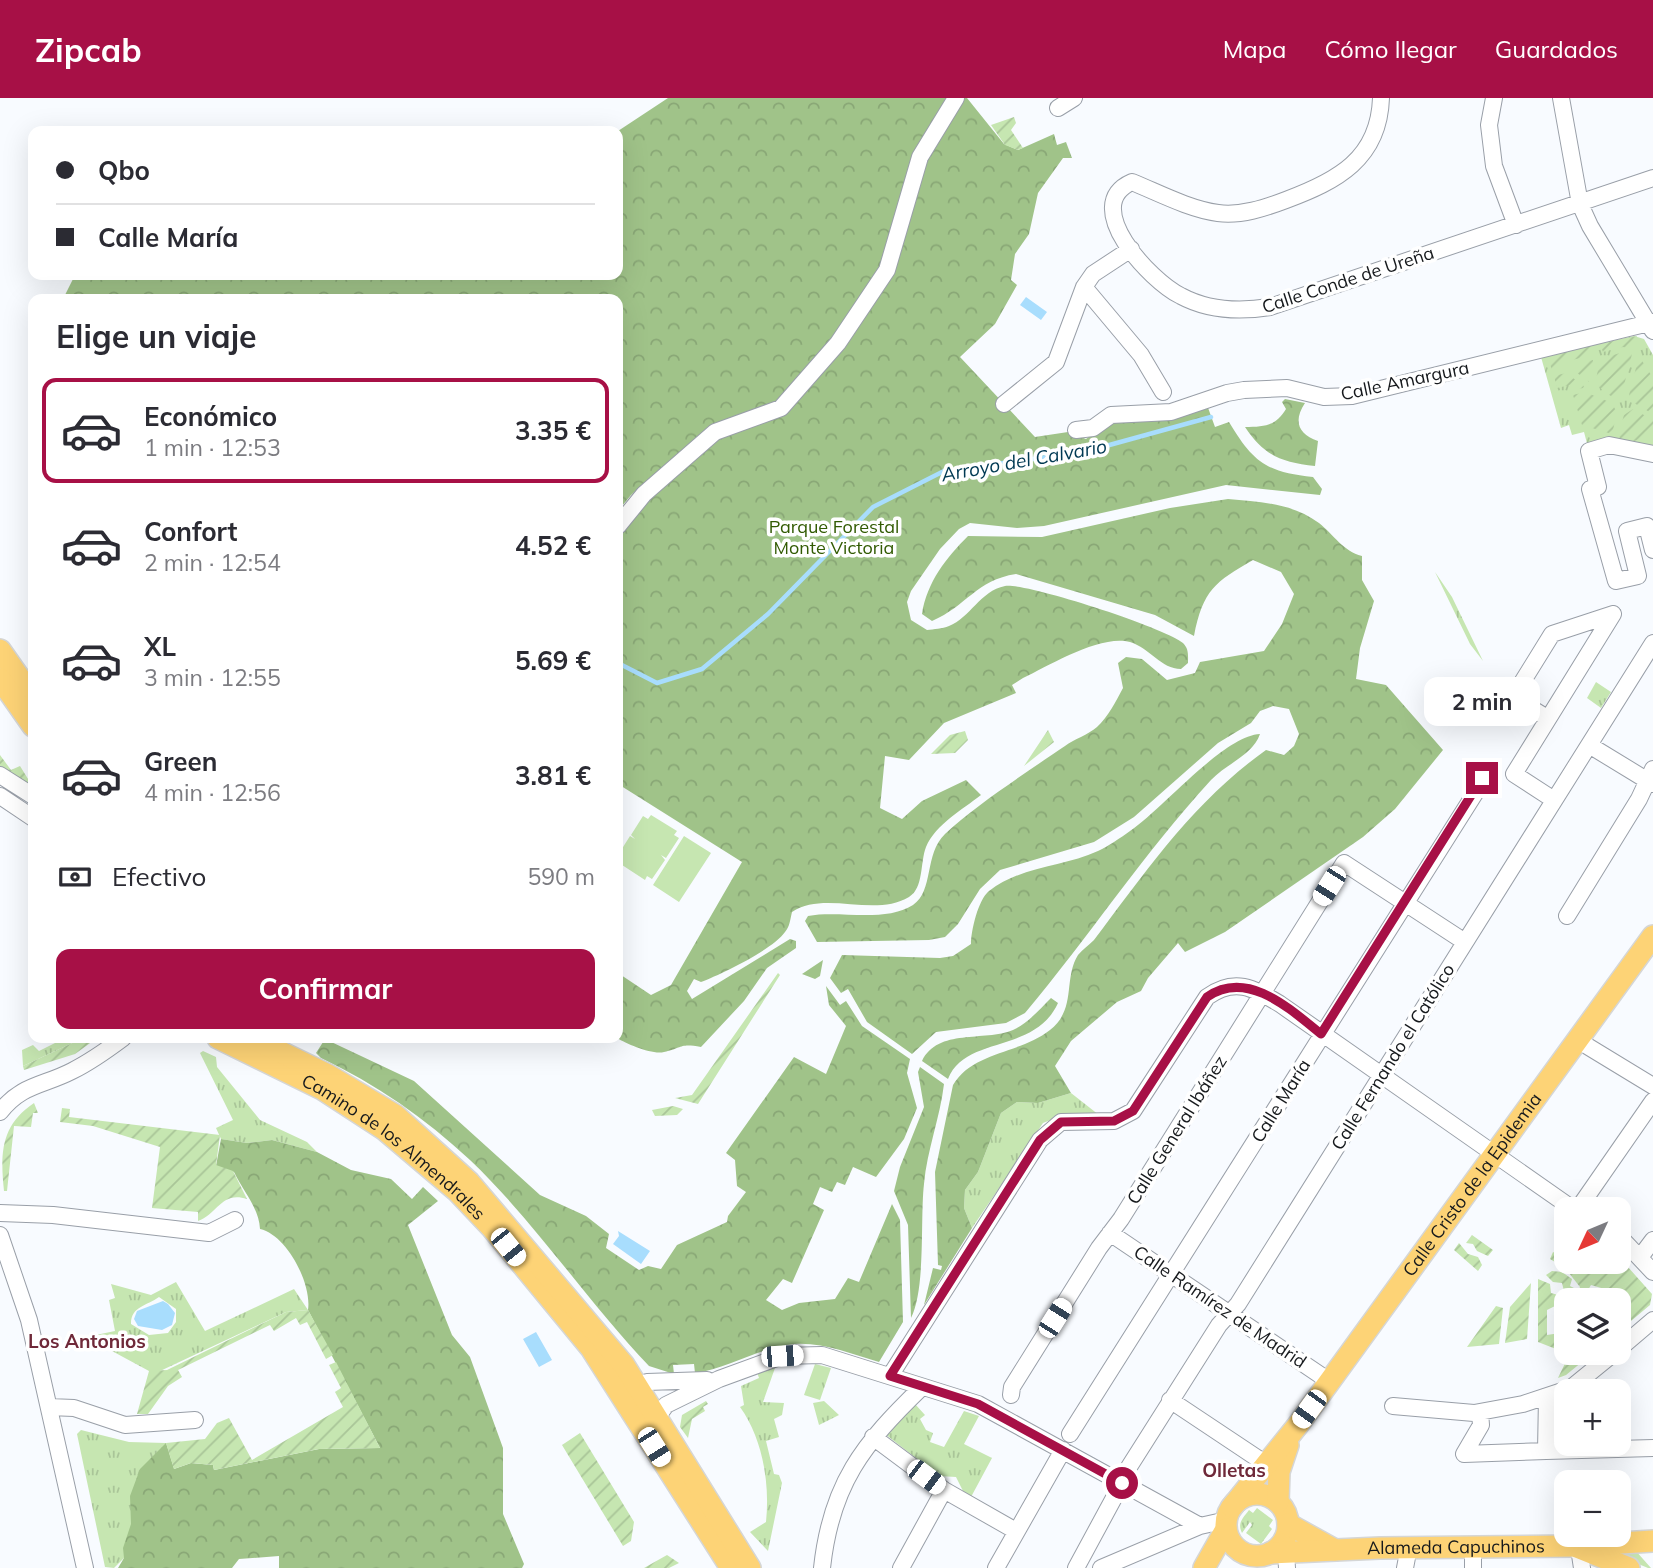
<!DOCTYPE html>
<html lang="es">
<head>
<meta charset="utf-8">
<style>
	:root { --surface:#fff; --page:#f2f2f3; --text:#2b2b33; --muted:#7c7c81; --line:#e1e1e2; --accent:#a71046 }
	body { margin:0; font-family:Mulish,sans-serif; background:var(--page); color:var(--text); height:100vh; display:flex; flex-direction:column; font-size:26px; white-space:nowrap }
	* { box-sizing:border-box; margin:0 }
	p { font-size:23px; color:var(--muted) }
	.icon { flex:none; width:38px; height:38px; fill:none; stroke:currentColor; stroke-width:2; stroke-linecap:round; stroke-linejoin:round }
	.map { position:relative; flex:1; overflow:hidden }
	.panel { position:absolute; left:28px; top:196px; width:595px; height:749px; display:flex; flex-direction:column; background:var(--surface); border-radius:14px; box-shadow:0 7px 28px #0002 }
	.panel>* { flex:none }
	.top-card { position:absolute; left:28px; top:28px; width:595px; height:154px; border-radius:14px; box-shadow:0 7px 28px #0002; display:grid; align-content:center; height:154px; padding:0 28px; background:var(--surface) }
	.needle { width:46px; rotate:226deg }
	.controls { position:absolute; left:1554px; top:1099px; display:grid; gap:14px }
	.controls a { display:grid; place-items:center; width:77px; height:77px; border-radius:14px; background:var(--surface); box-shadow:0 7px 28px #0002; font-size:35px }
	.end { position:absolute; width:32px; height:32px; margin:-16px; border:9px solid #a71046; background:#fff; box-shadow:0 0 0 4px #fff }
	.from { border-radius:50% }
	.bubble { position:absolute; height:49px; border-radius:14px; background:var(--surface); box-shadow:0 7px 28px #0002; font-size:23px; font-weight:700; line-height:49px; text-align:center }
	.car { position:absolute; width:21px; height:42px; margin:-21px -10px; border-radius:9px; box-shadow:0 0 5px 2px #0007; background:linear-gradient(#fff 24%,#345 0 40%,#fff 0 76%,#345 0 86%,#fff 0) }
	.top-card b { display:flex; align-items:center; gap:24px; height:66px; font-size:26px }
	.top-card b+b { border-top:2px solid var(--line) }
	.top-card i { width:18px; height:18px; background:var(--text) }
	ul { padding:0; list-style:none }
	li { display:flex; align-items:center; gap:21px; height:105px; margin:0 14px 10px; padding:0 14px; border:4px solid transparent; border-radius:14px }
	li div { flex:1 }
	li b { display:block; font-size:26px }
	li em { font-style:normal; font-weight:700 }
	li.selected { border-color:var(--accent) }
	li>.icon { width:63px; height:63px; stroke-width:1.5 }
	h2 { padding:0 28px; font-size:32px; line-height:84px }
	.pay { display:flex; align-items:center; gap:18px; height:77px; padding:0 28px; font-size:26px }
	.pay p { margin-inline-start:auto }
	.cta { display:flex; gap:14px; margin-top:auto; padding:14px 28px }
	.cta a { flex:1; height:80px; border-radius:14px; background:var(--accent); color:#fff; font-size:28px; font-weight:700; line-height:80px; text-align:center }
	header { display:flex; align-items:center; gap:42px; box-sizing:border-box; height:98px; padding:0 35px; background:var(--accent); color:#fff }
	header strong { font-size:33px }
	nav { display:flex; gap:38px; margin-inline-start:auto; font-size:24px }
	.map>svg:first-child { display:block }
	.grass { fill:url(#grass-tufts); fill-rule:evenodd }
	.forest { fill:url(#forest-crowns) }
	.garden { fill:url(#garden-furrows) }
	.pitch { fill:#c6e6b1 }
	.water { fill:#a8ddfd }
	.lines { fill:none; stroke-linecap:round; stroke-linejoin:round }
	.stream { stroke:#a8ddfd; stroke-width:4.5 }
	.minor-casing { stroke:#999fa8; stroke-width:18 }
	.major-casing { stroke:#d5d6d6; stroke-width:24 }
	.minor { stroke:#fff; stroke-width:16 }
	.major { stroke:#fdd376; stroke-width:21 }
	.route { stroke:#a71046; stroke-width:9 }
	.labels { text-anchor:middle; stroke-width:7; stroke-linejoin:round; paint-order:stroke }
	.street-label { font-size:18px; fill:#16191c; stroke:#fff }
	.park-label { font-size:18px; fill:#325b03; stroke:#fff }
	.water-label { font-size:19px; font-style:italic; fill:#003953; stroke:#fff }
	.neighbourhood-label { font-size:19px; font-weight:bold; fill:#6f2939; stroke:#fff }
</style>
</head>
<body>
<header>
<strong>Zipcab</strong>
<nav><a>Mapa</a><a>Cómo llegar</a><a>Guardados</a></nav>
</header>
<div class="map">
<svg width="1653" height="1470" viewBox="0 0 1653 1470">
	<defs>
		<pattern id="grass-tufts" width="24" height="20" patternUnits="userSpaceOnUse" patternTransform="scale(1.75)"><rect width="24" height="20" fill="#c6e6b1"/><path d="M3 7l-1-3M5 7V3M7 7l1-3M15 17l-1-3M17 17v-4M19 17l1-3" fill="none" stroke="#a9c598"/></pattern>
		<pattern id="forest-crowns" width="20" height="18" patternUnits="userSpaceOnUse" patternTransform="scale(1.75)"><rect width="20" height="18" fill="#a0c389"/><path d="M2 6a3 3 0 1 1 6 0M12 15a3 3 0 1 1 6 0" fill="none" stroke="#89a776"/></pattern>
		<pattern id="garden-furrows" width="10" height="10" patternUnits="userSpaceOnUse" patternTransform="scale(1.75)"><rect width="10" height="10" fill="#c6e6b1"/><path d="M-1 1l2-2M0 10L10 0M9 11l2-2" fill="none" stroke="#a9c598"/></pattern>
	</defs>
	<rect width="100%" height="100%" fill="#f8fbff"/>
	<path class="grass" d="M1634,238L1644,241L1653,257V356L1589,353L1584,334L1572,337L1569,327L1561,330L1541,259Z
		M1435,474L1452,499L1483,563L1470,546Z
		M1596,584L1611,594L1601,610L1587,600Z
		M65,940H83L23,968L22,952L33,947L39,953Z
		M203,953L216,959L217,969L260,1022L307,1044L317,1054L272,1042L247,1045L221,1041L216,1030L233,1022L200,955Z
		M1071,995L1099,1017L1098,1020L1063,1017L1043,1025L972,1130L964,1110L965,1092L978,1074L1001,1015L1017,1004L1038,1005Z
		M176,1184L205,1233L294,1191L308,1212L286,1214L158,1274L149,1273L86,1239L115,1233L109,1202L115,1200L111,1186L151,1197ZM159,1199L176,1211V1224L168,1235L149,1237L131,1226C131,1208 147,1208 159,1199Z
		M815,1266L831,1270L820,1302L804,1297Z
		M770,1269L775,1270L763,1304L784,1305L782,1317L774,1321L779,1339L766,1343L774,1376L779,1377L782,1385L768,1453L750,1434L766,1424C770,1386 763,1341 740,1309L744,1307L741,1288L759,1280L757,1274Z
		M824,1303L839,1317L819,1327L813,1305Z
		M915,1306L925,1317L920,1321L926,1332L933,1335L930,1344L944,1349L964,1313L979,1318L964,1346L992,1360L971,1399L964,1395L956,1379L939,1378L885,1336Z
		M81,1332L129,1344L166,1345L174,1371L133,1451L114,1470L105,1469L77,1336Z
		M1257,1410L1273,1422L1269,1428L1272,1431L1261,1446L1246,1435L1252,1427L1250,1424L1242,1435C1237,1425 1243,1420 1249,1412L1253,1415Z
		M1600,1450L1635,1452L1651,1470H1648Z"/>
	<path class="forest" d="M668,0H952L880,172L832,243L776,304L708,329L631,397L618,413V201H63L75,177H618V33Z
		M959,0H967L1004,46L1018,52L1054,36L1057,47L1066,44L1072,60H1063L1038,95L1029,136L1015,156L1011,182L1017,187L995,226L960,259L1035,339L1068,334L1086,341L1110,323L1207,307L1215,329L1229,324C1253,364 1266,374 1313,379L1322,391L1320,397L1226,387L1044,428L1017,430L970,425L959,431L940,451L911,493L907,504L911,522L927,532C934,531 942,531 949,528C970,520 980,493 1005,488C1025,484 1166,530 1183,545C1189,551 1188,557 1188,565L1181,571C1161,571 1150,550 1130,544C1101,536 1050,567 1023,580L1012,587L1016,595L944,625L909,662L885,658L880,710L902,721L922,703L966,682L981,697C962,712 936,726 926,749C920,764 924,790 909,799C874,820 825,792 792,814C790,822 790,828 785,834C772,852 722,876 701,884L694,881L687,893L692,901L790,841L796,843V850L767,870L744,903L701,949C679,945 683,950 664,954C652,957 627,946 617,940L618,875L651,897L671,887L742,764L618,686V441L657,391L716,341L782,315L895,172L926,59Z
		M1285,301L1305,305C1293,323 1298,336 1318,343L1315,368C1282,364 1264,358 1245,329C1264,329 1276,328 1286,311L1282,304Z
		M1228,401C1260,404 1292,405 1319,425C1334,437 1343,453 1362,458V482L1374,503L1360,550L1356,581L1386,587L1443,652L1395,711L1363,739L1225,834L1185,854L1178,845L1148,880L1141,893L1117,904L1071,943L1055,968L1071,995L1038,1005L1017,1004L1001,1015L978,1074L965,1092L964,1110L972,1130L924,1207L933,1170L941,1172L942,1168L938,1167L935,1074L953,987C973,953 1020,956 1050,932C1077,911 1063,881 1078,857C1082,852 1089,847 1094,842C1147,772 1193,704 1266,652L1284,657L1294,648L1299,636L1289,611L1273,608L1260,613L1251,625L1218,645L1134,719L1094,744L1000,772L980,791L958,826L945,839L929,842L817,844L805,823L808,818C839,812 885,825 913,807C934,793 924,756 945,736C977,706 1027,674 1065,648C1074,641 1088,637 1097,629C1108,619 1116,603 1123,590L1118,565L1126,559L1142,561L1167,582L1195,575L1200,564L1264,553L1282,526L1294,496L1281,474L1253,462C1215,484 1203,492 1194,538L1155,517L1016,476C976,482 967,508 932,523L922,516C927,484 946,460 968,438L1042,439L1170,410Z
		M1260,636C1253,657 1226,666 1211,682C1143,756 1089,839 1025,915L1006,925L936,934L912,956L867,924L848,891L841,895L830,880L842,857L940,860L953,858L971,846C971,833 978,802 989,793C1021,768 1063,769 1098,753C1109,748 1120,740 1130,733C1164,710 1223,638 1260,636Z
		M823,862L820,878L815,881L802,876Z
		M826,888L840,907L846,903L862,928L910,961L907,975L917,1010L904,1041L876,1079L853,1069L845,1087L837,1084L832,1094L820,1089L813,1106L824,1112L792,1185L783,1181L766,1202L782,1212L799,1205L835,1201L848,1180L859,1184L892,1106L900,1122L903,1224L879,1264C851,1256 823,1244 794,1246C760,1249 729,1270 695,1275L694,1266L673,1267L674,1276L649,1268C586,1202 536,1125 470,1062C425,1020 376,986 321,960L316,955L325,941L414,983L540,1097L586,1118L609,1136L606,1150L639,1172L648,1168L661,1171L677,1147L727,1124L728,1118L746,1094L737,1088L735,1062L726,1055L794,959L826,976L846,928L829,907Z
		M1051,900L1058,905C1035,956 965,937 948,981L922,963C938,930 984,944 1013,932C1027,926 1040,911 1051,900Z
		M920,969L944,986C940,1020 927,1052 924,1086C920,1121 926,1190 911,1220L908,1127L894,1093L900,1069L924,1009L918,974Z
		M221,1041L247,1045L272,1042L317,1054L351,1072L391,1081L412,1101L423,1089L438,1103L408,1127L452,1237L470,1259L503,1350V1416L524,1466L522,1470H279V1458L239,1461L232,1470H118L124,1460L123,1450L131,1426L130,1398L140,1371L166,1345L174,1371L191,1365L213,1367L214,1372L319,1351L380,1350L308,1212C312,1186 287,1137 260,1131C259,1110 243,1093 234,1074L216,1068Z"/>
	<path class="garden" d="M1014,19L1016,25L1011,32L1023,50L1018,52L1005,47L991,27Z
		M1637,238L1633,251L1623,249L1603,254L1601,249L1595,248L1592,257L1568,263L1563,269L1552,273L1548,257Z
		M1623,254L1632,256L1622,295L1614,300C1591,286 1595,285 1601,261Z
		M1639,258L1653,280V316L1634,305L1629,297Z
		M1593,262L1592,275L1586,279L1589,284L1572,271L1574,266Z
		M1566,275L1584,288L1583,290L1572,292L1570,287L1557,290L1554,278Z
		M1585,294L1612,305L1617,315L1612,336L1582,327L1573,297Z
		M1633,311L1653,322V336L1629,345L1622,343L1618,337L1624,317Z
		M1048,632L1054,644L1024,668Z
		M965,633L968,642L955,655L931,656L950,637Z
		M0,657L11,672L20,668L33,689L0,668Z
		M778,875L780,877L698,1006L675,1000L692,997Z
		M83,940H97L75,956L24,972L23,968Z
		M34,1005L38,1015H33L31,1029L14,1028L7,1093H4C0,1055 1,1027 34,1005Z
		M673,1008L683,1011L677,1017L655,1018L652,1012Z
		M62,1010L70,1011L69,1019L220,1037L216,1067L233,1073L247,1101C221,1093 218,1116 198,1123V1114L152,1110L160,1049L93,1028L60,1024Z
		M1472,1137L1493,1152L1488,1158L1477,1153L1473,1146L1466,1145Z
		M1459,1145L1468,1156L1478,1159L1482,1167L1478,1173L1454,1152Z
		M1553,1154L1592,1174L1598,1164H1619V1159L1652,1196L1650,1207L1619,1233V1202H1595L1598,1196L1604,1199L1608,1192L1591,1187L1582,1202H1575L1580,1189L1565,1170L1550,1161Z
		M1552,1173L1562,1174L1572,1181L1570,1188L1576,1191L1574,1197L1564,1193L1562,1185L1553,1184L1546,1177Z
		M1538,1181L1550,1186L1551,1195L1572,1201L1566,1202V1210L1559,1206L1547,1212V1237L1560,1235L1566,1221V1232L1556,1251L1538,1244Z
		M1531,1185L1527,1241L1505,1245L1510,1209Z
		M1496,1208L1503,1210L1499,1246L1467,1249Z
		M308,1212L333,1257L326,1261L307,1224L300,1227L296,1220L274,1233L270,1227L178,1272L182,1279L168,1288L148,1316H137L149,1273L167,1272L286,1214Z
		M1570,1255H1593L1566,1277L1558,1280Z
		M336,1264L380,1350L319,1351L214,1372L213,1367L191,1365L174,1371L166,1345L205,1341L217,1325L229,1320L252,1362L343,1309L335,1294L341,1290L329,1267Z
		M706,1303L708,1306L703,1309L705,1313L692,1321L688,1340L680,1329L682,1317Z
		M580,1335L634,1424L631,1443L623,1448L562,1347Z
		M667,1457L679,1465L669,1470H644Z"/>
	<path class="pitch" d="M651,717L677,733L674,737L679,740L666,760L661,757L665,762L652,781L647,778L645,782L619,765L621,761L618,757L630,738L635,741L631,737L643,718L648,721Z
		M684,738L711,755L679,804L653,787Z"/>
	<path class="water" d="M1026,199L1047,214L1041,222L1020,207Z
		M618,1133L650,1153L641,1166L613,1146L619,1138Z
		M163,1203L168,1206L175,1215L172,1227L162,1232L138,1228L134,1221L137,1213Z
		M536,1234L552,1262L539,1269L523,1241Z"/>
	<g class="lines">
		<path class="stream" d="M618,565L657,585L702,571L768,516L873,409L944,373L1084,354L1211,319"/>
		<defs>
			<path id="minor" d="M1381,0C1379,61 1337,83 1286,102C1265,110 1241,118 1218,115C1189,111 1159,95 1132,84C1079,107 1150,183 1181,198C1209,213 1239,214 1270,209L1653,80
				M1494,0L1489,27L1494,68L1516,127
				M1561,0L1580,106L1590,128L1653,233
				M1058,10L1074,0
				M1084,189L1141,257L1163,294
				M1004,306L1056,264L1084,189L1093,176L1131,151
				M1076,332L1093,330L1111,317L1171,314L1227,295L1244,292L1287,290L1324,299L1352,298L1653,224
				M1653,356L1609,347L1589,353L1598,389L1590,391L1616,483L1638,478L1627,433L1647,428L1653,452
				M618,428L644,396L715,334L781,310L838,245L887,172L920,59L956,0
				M1547,620L1513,599L1552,536L1613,516
				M1589,647L1653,686
				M0,677L33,698
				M0,698L33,720
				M1554,702L1514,676L1613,516
				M1567,818L1639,701L1653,671
				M1579,943L1653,988
				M0,1014C22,986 43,988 72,973C90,964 107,952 123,940
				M1578,1111L1653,1003
				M0,1115L53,1117L209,1135L235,1122
				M1110,1135L1329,1283
				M0,1137L29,1222L85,1470
				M1619,1138L1653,1174
				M1641,1158L1653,1142
				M1619,1251L1653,1222
				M890,1278L1040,1042L1061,1024L1114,1023L1133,1013L1207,899C1235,879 1253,890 1280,906L1573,1111
				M629,1290L647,1284L707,1282
				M1011,1297L1012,1289L1099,1150L1121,1121L1344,765L1465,844
				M1547,1299L1546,1353L1653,1350
				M1170,1302L1266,1366
				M1393,1308L1474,1315L1523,1306L1571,1290L1614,1255
				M49,1309L74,1310L125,1327L195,1322
				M1480,1314L1481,1327L1464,1356L1546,1353
				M656,1321L666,1307L719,1281L782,1258L822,1257L978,1306L1200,1428
				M1070,1336L1491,670
				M873,1339L944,1392L1016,1433
				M1129,1369L1219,1227L1238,1206L1653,545
				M1575,1448L1580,1457L1582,1470
				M1286,1455L1287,1470
				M822,1470C831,1386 863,1346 922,1289
				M901,1470L944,1392
				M996,1470L1063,1352
				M1076,1470L1122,1385
				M1101,1470L1200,1428L1227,1422
				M1405,1470L1409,1449
				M1473,1470V1449"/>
			<g id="major">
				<path d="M0,552L33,599"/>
				<path d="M0,581L33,628"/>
				<path id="s1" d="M218,940L322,991L385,1032L457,1093L492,1130L591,1250L731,1470"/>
				<path d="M252,940L328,977L395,1017L469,1084L624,1267L750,1470"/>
				<circle cx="1257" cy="1427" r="31"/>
				<path d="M1278,1404L1279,1374L1288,1347"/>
				<path id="s2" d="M1232,1409L1298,1327L1653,838"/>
				<path d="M1288,1426L1335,1452"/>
				<path d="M1577,1449L1629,1470"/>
				<path id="s3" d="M1270,1455L1380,1450L1575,1448L1653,1443"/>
				<path d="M1204,1470L1226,1431"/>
			</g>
		</defs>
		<use href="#minor" class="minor-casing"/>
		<use href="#major" class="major-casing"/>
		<use href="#minor" class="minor"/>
		<use href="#major" class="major"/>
	</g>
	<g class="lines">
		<path class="route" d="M1122,1385L978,1306L890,1278L1040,1042L1061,1024L1114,1023L1133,1013L1207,899C1247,871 1289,910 1321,936L1482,680"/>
	</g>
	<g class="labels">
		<g class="street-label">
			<text transform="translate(1348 182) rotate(-18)" y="6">Calle Conde de Ureña</text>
			<text transform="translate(1405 283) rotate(-12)" y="6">Calle Amargura</text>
			<text transform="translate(1393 959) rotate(-58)" y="6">Calle Fernando el Católico</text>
			<text transform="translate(1281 1003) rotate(-58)" y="6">Calle María</text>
			<text transform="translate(1177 1032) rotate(-58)" y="6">Calle General Ibáñez</text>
			<text dy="6" stroke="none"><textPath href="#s1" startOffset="208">Camino de los Almendrales</textPath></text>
			<text dy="6" stroke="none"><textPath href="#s2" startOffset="402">Calle Cristo de la Epidemia</textPath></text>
			<text transform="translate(1220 1209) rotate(34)" y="6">Calle Ramírez de Madrid</text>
			<text dy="6" stroke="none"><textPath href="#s3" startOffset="186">Alameda Capuchinos</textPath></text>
		</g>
		<g class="park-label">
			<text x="834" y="435">Parque Forestal<tspan x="834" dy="21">Monte Victoria</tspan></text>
		</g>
		<g class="water-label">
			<text transform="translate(1024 362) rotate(-10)" y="7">Arroyo del Calvario</text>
		</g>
		<g class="neighbourhood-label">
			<text x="87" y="1250">Los Antonios</text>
			<text x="1234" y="1379">Olletas</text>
		</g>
	</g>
</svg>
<div class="controls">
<a><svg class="needle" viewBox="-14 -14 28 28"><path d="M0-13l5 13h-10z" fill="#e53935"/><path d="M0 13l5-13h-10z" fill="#7c7c81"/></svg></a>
<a><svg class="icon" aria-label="layers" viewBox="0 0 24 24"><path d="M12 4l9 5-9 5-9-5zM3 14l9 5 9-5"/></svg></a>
<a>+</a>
<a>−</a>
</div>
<i class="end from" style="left:1122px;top:1385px"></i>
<i class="end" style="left:1482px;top:680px"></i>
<div class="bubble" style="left:1424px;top:579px;width:116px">2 min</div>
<i class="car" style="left:1329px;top:788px;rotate:212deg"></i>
<i class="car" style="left:508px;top:1149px;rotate:141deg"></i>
<i class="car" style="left:1055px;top:1220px;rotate:32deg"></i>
<i class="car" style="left:782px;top:1258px;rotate:87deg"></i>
<i class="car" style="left:1309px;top:1311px;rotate:216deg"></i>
<i class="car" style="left:654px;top:1349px;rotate:148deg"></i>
<i class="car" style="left:926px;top:1379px;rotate:127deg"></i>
<div class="top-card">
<b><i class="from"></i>Qbo</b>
<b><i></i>Calle María</b>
</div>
<section class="panel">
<h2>Elige un viaje</h2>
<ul>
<li class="selected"><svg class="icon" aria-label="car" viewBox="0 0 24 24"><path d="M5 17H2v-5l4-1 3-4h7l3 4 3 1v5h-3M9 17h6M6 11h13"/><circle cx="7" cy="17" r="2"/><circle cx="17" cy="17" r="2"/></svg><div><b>Económico</b><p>1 min · 12:53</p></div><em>3.35 €</em></li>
<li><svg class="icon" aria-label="car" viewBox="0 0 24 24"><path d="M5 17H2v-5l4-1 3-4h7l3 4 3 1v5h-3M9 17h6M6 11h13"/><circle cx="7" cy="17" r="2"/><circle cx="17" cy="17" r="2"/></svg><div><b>Confort</b><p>2 min · 12:54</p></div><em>4.52 €</em></li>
<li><svg class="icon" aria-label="car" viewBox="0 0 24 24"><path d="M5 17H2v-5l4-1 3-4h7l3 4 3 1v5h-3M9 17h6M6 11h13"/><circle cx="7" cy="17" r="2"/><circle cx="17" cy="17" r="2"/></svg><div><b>XL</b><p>3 min · 12:55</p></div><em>5.69 €</em></li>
<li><svg class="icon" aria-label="car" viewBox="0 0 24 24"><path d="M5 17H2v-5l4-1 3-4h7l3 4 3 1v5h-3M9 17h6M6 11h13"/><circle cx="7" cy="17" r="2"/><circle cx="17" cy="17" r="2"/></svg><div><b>Green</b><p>4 min · 12:56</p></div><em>3.81 €</em></li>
</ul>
<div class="pay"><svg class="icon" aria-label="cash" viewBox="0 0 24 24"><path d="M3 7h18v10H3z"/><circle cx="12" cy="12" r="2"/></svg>Efectivo<p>590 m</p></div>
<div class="cta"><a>Confirmar</a></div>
</section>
</div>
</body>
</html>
